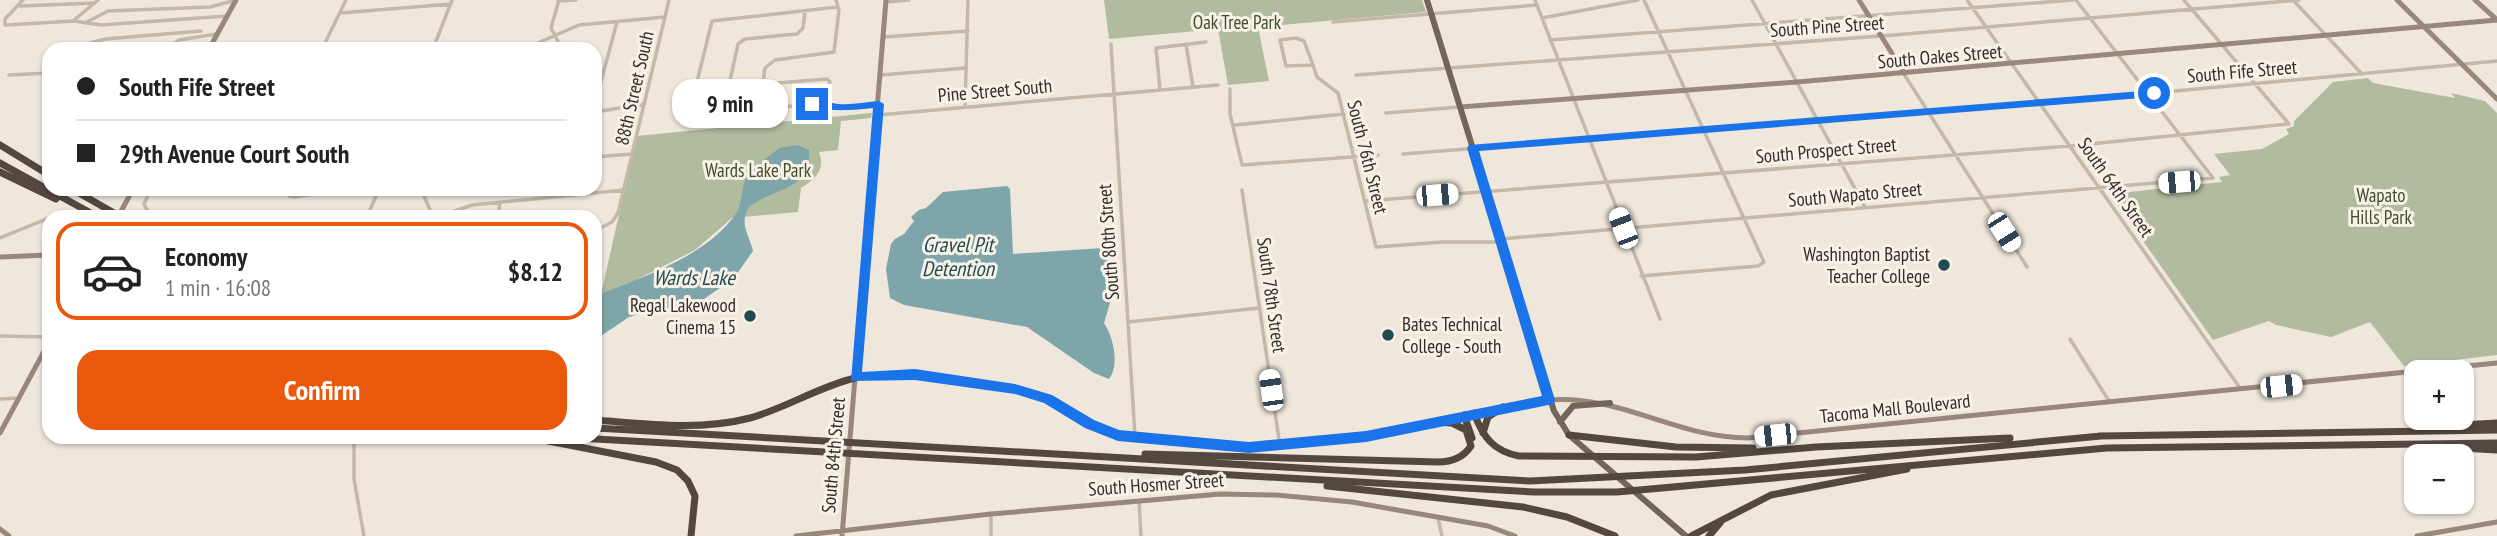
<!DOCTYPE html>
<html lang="en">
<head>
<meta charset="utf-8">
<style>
	:root { --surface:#fff; --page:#f2f2f2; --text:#222; --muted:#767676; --line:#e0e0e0; --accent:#ea580c }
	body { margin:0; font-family:"PT Sans Narrow",sans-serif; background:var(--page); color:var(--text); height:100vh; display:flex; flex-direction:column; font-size:26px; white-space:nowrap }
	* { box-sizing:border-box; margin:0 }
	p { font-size:23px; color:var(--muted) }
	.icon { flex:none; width:38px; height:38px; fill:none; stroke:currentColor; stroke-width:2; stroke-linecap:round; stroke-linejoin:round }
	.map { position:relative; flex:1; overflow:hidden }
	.panel { position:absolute; left:42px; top:210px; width:560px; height:234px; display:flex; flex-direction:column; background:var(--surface); border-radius:21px; box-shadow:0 2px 5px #0004 }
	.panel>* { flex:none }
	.guide { position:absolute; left:42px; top:42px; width:560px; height:154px; border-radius:21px; box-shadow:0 2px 5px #0004; display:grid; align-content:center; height:154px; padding:0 35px; background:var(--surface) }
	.fabs { position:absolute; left:2404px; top:360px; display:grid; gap:14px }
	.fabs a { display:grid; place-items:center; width:70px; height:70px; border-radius:14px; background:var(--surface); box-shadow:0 2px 5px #0004; font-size:35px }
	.end { position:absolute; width:32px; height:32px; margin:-16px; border:9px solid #1a73e8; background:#fff; box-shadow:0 0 0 4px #fff }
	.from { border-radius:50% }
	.bubble { position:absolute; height:49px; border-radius:21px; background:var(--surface); box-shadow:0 2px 5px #0004; font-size:23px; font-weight:700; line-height:49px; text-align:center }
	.car { position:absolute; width:21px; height:42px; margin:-21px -10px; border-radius:9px; box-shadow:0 0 5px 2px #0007; background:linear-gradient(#fff 24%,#345 0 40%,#fff 0 76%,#345 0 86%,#fff 0) }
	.guide b { display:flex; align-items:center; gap:24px; height:66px; font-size:26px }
	.guide b+b { border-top:2px solid var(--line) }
	.guide i { width:18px; height:18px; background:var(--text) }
	ul { padding:12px 0 0; list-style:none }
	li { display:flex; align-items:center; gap:21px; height:98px; margin:0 14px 10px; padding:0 21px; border:4px solid transparent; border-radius:21px }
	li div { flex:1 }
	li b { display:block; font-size:26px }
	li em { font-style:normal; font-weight:700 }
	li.current { border-color:var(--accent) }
	li>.icon { width:63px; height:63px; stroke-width:1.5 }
	.button { display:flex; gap:14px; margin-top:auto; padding:14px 35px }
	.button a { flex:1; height:80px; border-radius:21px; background:var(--accent); color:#fff; font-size:28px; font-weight:700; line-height:80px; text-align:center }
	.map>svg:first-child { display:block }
	.green { fill:#b0bc9d }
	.water { fill:#7ea5a9 }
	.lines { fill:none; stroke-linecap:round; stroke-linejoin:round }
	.street { stroke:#c6b8a9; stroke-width:3.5 }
	.secondary { stroke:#99877b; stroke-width:5 }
	.primary { stroke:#74655b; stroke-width:6 }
	.highway { stroke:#544740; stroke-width:7 }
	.route { fill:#1a73e8 }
	.poi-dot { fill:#224b51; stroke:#f7f1e7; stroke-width:2.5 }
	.labels { text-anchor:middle; stroke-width:6; stroke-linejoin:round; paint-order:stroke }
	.park-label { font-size:19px; fill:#414f2e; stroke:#f7f1e7 }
	.street-label { font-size:19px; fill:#342c28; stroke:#f7f1e7 }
	.poi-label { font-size:19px; fill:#342c28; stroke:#f7f1e7; text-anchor:end }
	.water-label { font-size:21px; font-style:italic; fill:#224b51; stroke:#f7f1e7 }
</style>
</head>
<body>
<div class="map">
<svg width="2497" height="536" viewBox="0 0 2497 536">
	<rect width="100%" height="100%" fill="#efe7dc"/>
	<path class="green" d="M1104,0H1422L1426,12L1258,27L1269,81L1228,85L1218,29L1109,39Z
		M2368,78L2373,83L2455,98L2451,93L2485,101L2497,113V355L2404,366L2370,322L2331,337L2276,325L2269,321L2213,340L2110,194L2222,182L2219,177L2230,175L2214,154L2262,149L2289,134L2286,129L2294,126V121L2333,82Z
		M872,113L871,118L841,121L838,150L819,152C826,170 815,179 801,188L798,212L732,218L695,250L632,282L601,294L637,136Z"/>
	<path class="water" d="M798,145L809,150C811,191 776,187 750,206C738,223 749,234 753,251L734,278L704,299L686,307L648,311L629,317L595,340V296C642,277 704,258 735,215C744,202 740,186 748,174L779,148Z
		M1007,186L1010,189L1013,254L1103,248L1107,250L1112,296L1104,323C1113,336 1120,365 1109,379L1094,373L1027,327L904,305L890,298L886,269L891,244L895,239L904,234L914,221L911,217L919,210L926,208L943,192Z"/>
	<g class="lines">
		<path class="street" d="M23,0L5,19V25L74,21L101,25L227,16
			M559,0L551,28L562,49
			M1535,0L1660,319
			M1752,0L1865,207
			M1967,0L2240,388
			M558,1L576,0
			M2294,1L2362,74
			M887,2L909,0
			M20,6L95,3
			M837,7L712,21L695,90L737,112L812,104H826L836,108L878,104
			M340,13L451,4
			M1542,18L1638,0
			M73,21L98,0
			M1333,22L1537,5
			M85,23L108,11L210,7L236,0
			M883,37L968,31
			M1296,38L1304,41L1313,65L1286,66L1280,40Z
			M1550,40L2073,0
			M1111,44L1135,437
			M1186,44L1193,87
			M68,49L105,39L201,31
			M165,49L179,40L216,34
			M322,49L346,0
			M365,49L367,44
			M433,49L452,0
			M515,49L533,45L579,25L665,17
			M1313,65L1317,77L1338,93L1376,247L1443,242H1501
			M1904,74L2027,267
			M9,75L49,73
			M881,75L966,68
			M1356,75L1894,35L2299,0
			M764,84L827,79L830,82L826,104
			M1230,89V114L1242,165L1378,155
			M1160,90L1156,48L1206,42
			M725,103L738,44L745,39L797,34L803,28L805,11
			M595,104L617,22
			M965,106L968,0
			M759,110L765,68L775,60L834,52L839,10L836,0
			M595,112L644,104
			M1386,113L1460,107
			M878,115L1218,85
			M1235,125L1344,114
			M1403,154L2036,104L2497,61
			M595,157L632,154
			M151,189L144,204L147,210L158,217
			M288,189L289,196L294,197L349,189
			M421,189L433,217
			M1242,190L1280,446
			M1365,201L2070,146L2289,124L2184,0
			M367,217L379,189
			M438,217L472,205L624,190
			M498,217L500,202
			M595,231L612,222L618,213L669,0
			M0,238L49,218
			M1501,239L2213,178L2076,0
			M1641,276L1758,266L1764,262L1644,0
			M1128,322L1259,308
			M0,336L49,337
			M2070,339L2109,401
			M0,399L19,398
			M354,438V479L364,536
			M1139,500L1141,536
			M991,514V536
			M1438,518L1442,536"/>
		<path class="secondary" d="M1859,0L1904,73
			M2397,0L2497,99
			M2475,0L2497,20
			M209,49L236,0
			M1460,107L1797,82L2497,20
			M118,217L133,189
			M0,257L49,255
			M855,378L915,374L1015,389L1048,399L1089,424L1118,436L1230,447L1295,445L1366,437L1464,415
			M1549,400C1623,395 1673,437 1748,438L2497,363
			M0,433L49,342
			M0,529L9,536
			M796,536L991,514L1220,494L1276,495L1352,502L1488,526L1515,536
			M842,536L886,0
			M2417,536L2497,522"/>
		<path class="primary" d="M1427,0L1554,411L1569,435L1686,536
			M1464,415L1549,400
			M1560,422L1573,406L1610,403"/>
		<path class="highway" d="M0,145L49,175
			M0,163L98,217
			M0,172L56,199
			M72,189L121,217
			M1474,413C1483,437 1493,451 1519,456L1696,457L1816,447L2010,438
			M1464,415L1472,438
			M595,420C646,424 700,431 750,418C786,408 818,387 855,378
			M2442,426L2497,423
			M595,428L1530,481L1745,470L2101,436
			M1483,433L1488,417L1503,407
			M1569,435L1676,447L1753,448
			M2099,436L2497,430
			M533,438L656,462L677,470L688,481L695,496L691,536
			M578,438L1534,492H1617L2107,448L2497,443
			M2460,448L2497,450
			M1145,454L1438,462C1452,462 1463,458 1471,446L1466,430L1452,423L1432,422
			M1327,486L1523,507L1567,517L1615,536
			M1691,536L1771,495L1907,469
			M1709,536L1720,523"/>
	</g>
	<path class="route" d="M2154,90L2159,93L2154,97L1479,151L1555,400L1553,404L1366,442L1249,453L1118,441L1085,428L1044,403L1015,394L915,380L851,381L873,108C857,110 818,113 807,104C817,96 827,103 839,104C852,105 866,102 879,101L884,104L862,372L915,369L1015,384L1052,395L1094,420L1119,430L1249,442L1366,431L1542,396L1467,148L1469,145Z"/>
	<g class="poi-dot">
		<circle cx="1944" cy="265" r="7"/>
		<circle cx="750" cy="316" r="7"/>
		<circle cx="1388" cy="335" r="7"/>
	</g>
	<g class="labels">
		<g class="park-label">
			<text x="1237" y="29">Oak Tree Park</text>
			<text x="758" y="177">Wards Lake Park</text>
			<text x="2381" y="202">Wapato<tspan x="2381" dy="22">Hills Park</tspan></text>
		</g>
		<g class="street-label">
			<text transform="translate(1827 26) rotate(-4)" y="7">South Pine Street</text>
			<text transform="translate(1940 56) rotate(-5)" y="7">South Oakes Street</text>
			<text transform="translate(2242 71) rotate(-5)" y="7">South Fife Street</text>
			<text transform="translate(634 88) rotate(-77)" y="7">88th Street South</text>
			<text transform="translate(995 90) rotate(-5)" y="7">Pine Street South</text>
			<text transform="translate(1826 150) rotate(-5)" y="7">South Prospect Street</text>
			<text transform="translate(1368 157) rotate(76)" y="7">South 76th Street</text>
			<text transform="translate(2116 187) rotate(55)" y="7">South 64th Street</text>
			<text transform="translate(1855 194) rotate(-5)" y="7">South Wapato Street</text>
			<text transform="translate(1108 242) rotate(-94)" y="7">South 80th Street</text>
			<text transform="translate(1272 295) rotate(82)" y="7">South 78th Street</text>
			<text transform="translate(1895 408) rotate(-6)" y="7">Tacoma Mall Boulevard</text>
			<text transform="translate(833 455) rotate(-85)" y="7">South 84th Street</text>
			<text transform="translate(1156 484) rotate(-4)" y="7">South Hosmer Street</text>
		</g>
		<g class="poi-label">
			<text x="1930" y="261">Washington Baptist<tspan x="1930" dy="22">Teacher College</tspan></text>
			<text x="736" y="312">Regal Lakewood<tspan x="736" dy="22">Cinema 15</tspan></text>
			<text x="1402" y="331" text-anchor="start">Bates Technical<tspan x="1402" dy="22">College - South</tspan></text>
		</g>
		<g class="water-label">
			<text x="958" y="252">Gravel Pit<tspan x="958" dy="24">Detention</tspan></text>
			<text x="694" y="285">Wards Lake</text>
		</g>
	</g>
</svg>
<div class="fabs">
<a>+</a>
<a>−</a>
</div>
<i class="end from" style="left:2154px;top:93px"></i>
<i class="end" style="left:812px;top:104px"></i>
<div class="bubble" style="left:672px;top:79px;width:116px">9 min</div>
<i class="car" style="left:2179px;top:182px;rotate:265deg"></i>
<i class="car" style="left:1437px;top:195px;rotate:85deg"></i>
<i class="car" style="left:1623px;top:228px;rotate:339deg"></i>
<i class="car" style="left:2004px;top:232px;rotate:148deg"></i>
<i class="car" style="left:2281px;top:386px;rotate:84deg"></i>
<i class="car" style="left:1271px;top:390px;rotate:352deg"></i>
<i class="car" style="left:1775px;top:435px;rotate:264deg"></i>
<div class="guide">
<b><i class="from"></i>South Fife Street</b>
<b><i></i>29th Avenue Court South</b>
</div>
<section class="panel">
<ul>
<li class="current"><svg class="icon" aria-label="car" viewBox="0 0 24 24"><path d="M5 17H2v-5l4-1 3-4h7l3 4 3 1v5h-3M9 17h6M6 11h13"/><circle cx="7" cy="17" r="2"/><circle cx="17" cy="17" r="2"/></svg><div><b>Economy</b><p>1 min · 16:08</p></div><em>$8.12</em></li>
</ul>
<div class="button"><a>Confirm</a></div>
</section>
</div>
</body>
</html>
